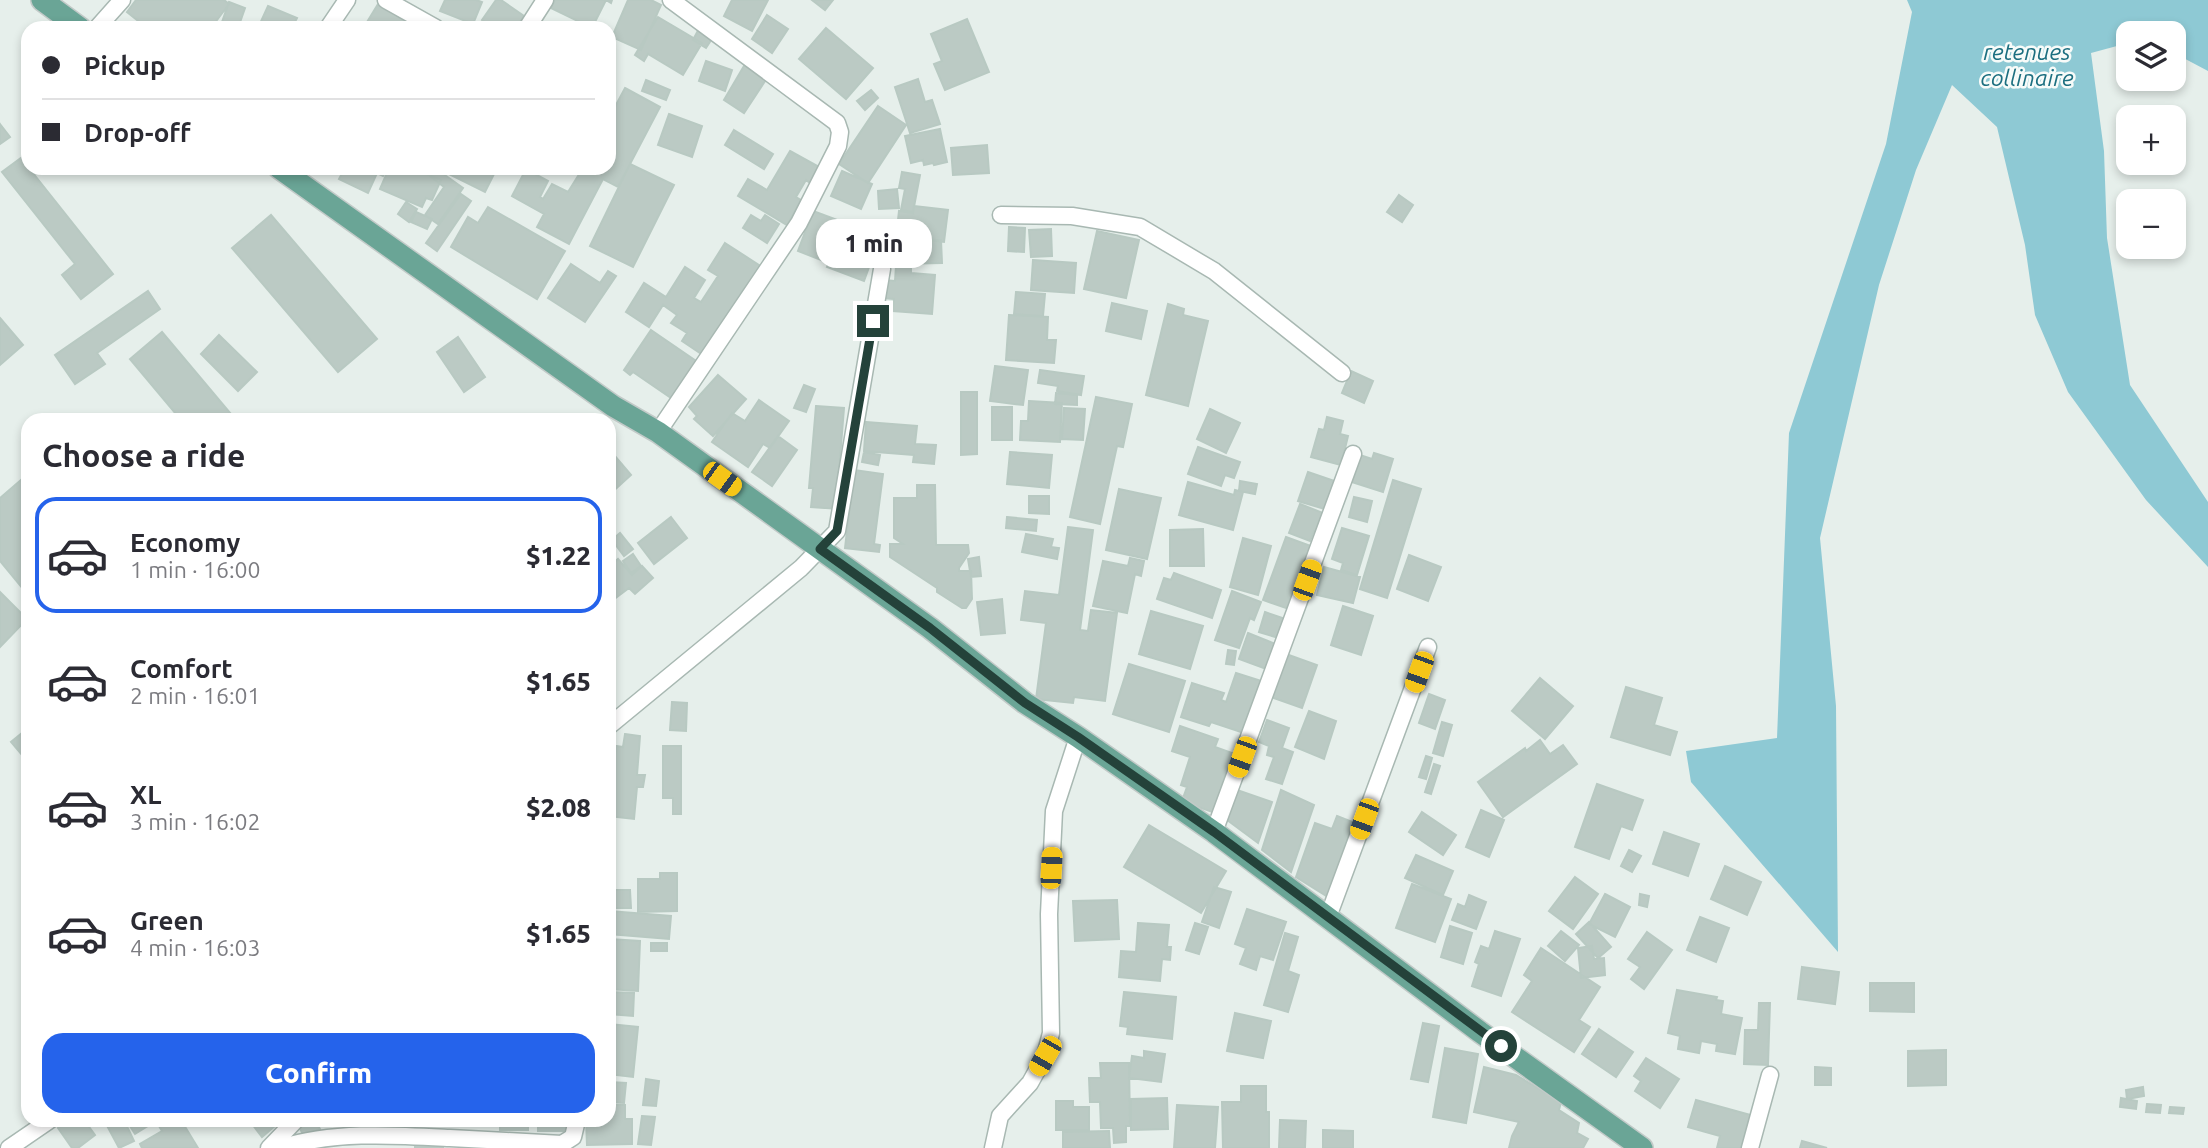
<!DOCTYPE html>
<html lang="en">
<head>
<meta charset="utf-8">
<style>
	:root { --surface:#fff; --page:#f2f2f3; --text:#2b2b33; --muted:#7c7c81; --line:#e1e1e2; --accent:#2563eb }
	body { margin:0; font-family:Ubuntu,sans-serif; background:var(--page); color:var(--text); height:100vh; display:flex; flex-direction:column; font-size:26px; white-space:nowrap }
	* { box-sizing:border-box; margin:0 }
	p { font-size:23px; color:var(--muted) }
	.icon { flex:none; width:38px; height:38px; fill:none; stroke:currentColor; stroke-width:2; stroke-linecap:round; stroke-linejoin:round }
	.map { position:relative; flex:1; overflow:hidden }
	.details { position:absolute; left:21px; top:413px; width:595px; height:714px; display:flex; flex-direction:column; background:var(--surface); border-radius:21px; box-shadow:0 4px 10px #0003 }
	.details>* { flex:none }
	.top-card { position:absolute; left:21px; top:21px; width:595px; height:154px; border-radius:21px; box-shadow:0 4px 10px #0003; display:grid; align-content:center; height:154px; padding:0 21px; background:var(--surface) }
	.controls { position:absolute; left:2116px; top:21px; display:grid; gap:14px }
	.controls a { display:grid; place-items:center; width:70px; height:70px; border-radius:14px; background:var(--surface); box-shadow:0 4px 10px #0003; font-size:35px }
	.end { position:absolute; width:32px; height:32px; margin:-16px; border:9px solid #24423a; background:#fff; box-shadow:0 0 0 4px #fff }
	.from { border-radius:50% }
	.bubble { position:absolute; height:49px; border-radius:21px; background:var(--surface); box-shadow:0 4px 10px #0003; font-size:23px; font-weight:800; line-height:49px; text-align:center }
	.car { position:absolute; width:21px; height:42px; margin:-21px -10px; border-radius:9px; box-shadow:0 0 5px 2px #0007; background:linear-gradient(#f5c518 24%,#345 0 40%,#f5c518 0 76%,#345 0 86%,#f5c518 0) }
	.top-card b { display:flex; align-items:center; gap:24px; height:66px; font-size:26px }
	.top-card b+b { border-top:2px solid var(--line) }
	.top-card i { width:18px; height:18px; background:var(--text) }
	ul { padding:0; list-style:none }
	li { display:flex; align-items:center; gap:21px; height:116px; margin:0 14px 10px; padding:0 7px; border:4px solid transparent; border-radius:21px }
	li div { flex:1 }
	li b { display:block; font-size:26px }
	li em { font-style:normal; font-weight:800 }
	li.active { border-color:var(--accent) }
	li>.icon { width:63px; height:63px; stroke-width:1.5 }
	h2 { padding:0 21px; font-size:32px; line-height:84px }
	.action { display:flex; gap:14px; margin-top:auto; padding:14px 21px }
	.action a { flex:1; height:80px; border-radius:21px; background:var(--accent); color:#fff; font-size:28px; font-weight:800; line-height:80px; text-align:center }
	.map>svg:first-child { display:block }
	.water { fill:#8ec9d4 }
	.building { fill:#bbcac4; stroke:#b8c9c2; stroke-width:2 }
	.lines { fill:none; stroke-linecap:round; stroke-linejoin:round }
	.minor-casing { stroke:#a8b8b2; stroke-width:19 }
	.primary-casing { stroke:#c2cac8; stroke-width:24 }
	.minor { stroke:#fff; stroke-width:16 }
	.primary { stroke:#6aa596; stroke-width:21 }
	.route { stroke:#24423a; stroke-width:9 }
	.labels { text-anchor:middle; stroke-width:5; stroke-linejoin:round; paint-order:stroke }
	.water-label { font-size:23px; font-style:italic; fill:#1c6f80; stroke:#f7fbf9 }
</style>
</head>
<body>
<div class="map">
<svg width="2208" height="1148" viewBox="0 0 2208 1148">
	<rect width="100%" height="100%" fill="#e6efeb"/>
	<path class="water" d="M1907,0H2208V71L2174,53V33H2128V43L2091,53L2104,151L2107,238L2130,385L2208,502V567L2146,500L2068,392L2035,315L2025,245L1997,127L1952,85L1916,170L1879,285L1820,538L1836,706L1838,952L1691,782L1686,751L1777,738L1789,433L1886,144L1912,12Z"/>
	<path class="building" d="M136,0H224L229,4L211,28H147L127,12Z
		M445,0H476L482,2L473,24L440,11Z
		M496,0H501L524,16L516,28H493L482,20Z
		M555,0H612L611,3L606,0L592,28L551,8Z
		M628,0H651L661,5L641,50L612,37Z
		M732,0H768L752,31L724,16Z
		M812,0H833L825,10Z
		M229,2L245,8L238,28H228L221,25Z
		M378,4L406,21L401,28L364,27Z
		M268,6L297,18L292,28H258Z
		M767,15L788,29L772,53L752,39Z
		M658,17L702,43L683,75L648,54L644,61L635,55Z
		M967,19L989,72L945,90L934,64L942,61L931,34Z
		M701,25L715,34L706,48L693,40Z
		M826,28L873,68L846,99L799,59Z
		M706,61L732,70L725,91L699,81Z
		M747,61L769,75L744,113L724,100Z
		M918,79L925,102L932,100L940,124L910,133L895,87Z
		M646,80L670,90L666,100L642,91Z
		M625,88L660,107L618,187L603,179L569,244L537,227L544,214L512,196L526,169L548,181L540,197L543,199L552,184L568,192L583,168H609V118Z
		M871,90L878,98L865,110L857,101Z
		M878,106L906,125L868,183L839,164Z
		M669,114L702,126L692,157L658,145Z
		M0,124L10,137L0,144Z
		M940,129L947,162L934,165L933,163L924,165L923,160L911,163L905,136Z
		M734,130L773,154L764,169L725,145Z
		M987,145L989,173L953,175L951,148Z
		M790,151L819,167L810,183L806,180L796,197L801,200L787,225L738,196L748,179L767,190Z
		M21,158L113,274L81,299L62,275L75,264L2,172Z
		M630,164L674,185L633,267L590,246Z
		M345,168H387L383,176L377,173L368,193L339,179Z
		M389,168H412L441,180L432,200L426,198L422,207L380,189Z
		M435,168L463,188L438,224L425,215L444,187L430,176Z
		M437,168H497L485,192Z
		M842,171L872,184L861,209L831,196Z
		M902,172L920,175L913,212L901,210L905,189L899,188Z
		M897,189L899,208L879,209L878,191Z
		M461,194L471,201L437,251L426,243Z
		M1399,195L1413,205L1402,222L1387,212Z
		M406,202L417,209L409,222L398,214Z
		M914,206L948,210L944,242L909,238L912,221L898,220L899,211L913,213Z
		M488,207L565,251L537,299L451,247L468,217L478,223Z
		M813,211L851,225L846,239L855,242L857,238L877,245L864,281L827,267L829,263L798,251Z
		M416,212L432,219L427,229L411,222Z
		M271,215L377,339L338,372L232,248Z
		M751,215L761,221L765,215L779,224L767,243L743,228Z
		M1009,227L1025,228L1024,252L1008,251Z
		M1051,229L1052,256L1031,257L1029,230Z
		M1097,231L1139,240L1126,298L1084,289Z
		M941,240L942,263L896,264L895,242Z
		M725,243L762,267L706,357L682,341L687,333L671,323L677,315L663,305L649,327L626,312L644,283L666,297L685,267L705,280L694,298L701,302L718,276L708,270Z
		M1033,260L1076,263L1074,293L1031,290Z
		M571,264L600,283L608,271L616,276L585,322L548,298Z
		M896,266L911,267V273L935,275L932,314L893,311L894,299L883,298L885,280L895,281Z
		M148,291L160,309L97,353L105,364L75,384L55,355Z
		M1016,292L1045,294L1043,316L1014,314Z
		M1112,303L1147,311L1141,339L1106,331Z
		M1168,304L1184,309L1183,315L1208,321L1188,406L1146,395Z
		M1009,315L1048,317L1047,340H1056L1054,363L1006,360Z
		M0,318L23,345L0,365Z
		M651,330L702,365L677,402L633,372L630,375L624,370Z
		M162,332L236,420H181L130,359Z
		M219,335L257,372L238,391L201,354Z
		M458,337L485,377L464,392L437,352Z
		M995,366L1028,370L1023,405L990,401Z
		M1040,370L1084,376L1081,395L1057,391L1058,386L1038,383Z
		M1351,371L1373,381L1364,403L1342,393Z
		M718,375L746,399L713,436L694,419L697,416L689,407Z
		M804,385L815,389L806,412L794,408Z
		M961,392H977V454L961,455Z
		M1056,393L1077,395V405L1055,404Z
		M1096,397L1132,404L1123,447L1117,446L1100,524L1070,517Z
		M759,400L789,421L770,448L763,444L748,467L712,442L732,413L745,421Z
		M1029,401L1062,403L1060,442L1020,440L1021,421H1028Z
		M816,406L844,408L838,483L839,509L811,507L813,488H809Z
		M992,407H1012V440H992Z
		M1064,408L1085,409L1083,440L1062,439Z
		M1210,409L1240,423L1226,453L1197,439Z
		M1327,417L1343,421L1340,434L1348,436L1341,465L1311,457L1319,429L1324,430Z
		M866,422L917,426L915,444L936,445L934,464L913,462L914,455L864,451Z
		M778,436L797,450L772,486L752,472Z
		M1198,447L1240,462L1234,478L1225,475L1221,486L1188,474Z
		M864,452L880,455L878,465L862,462Z
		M1010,452L1052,455L1049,488L1007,484Z
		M1374,453L1393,459L1383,492L1352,482L1360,455L1372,459Z
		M614,455L631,475L609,495V459Z
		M854,470L883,474L874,544L880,545L879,552L845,548Z
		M1308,472L1337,482L1328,510L1298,501Z
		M28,474V595L0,561V498Z
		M1393,480L1421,489L1387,598L1360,589Z
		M1240,481L1257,484L1255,494L1239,491Z
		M1188,482L1234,495L1235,490L1243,492L1233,530L1179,515Z
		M917,485H935L936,545H968L969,553L959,568V571H971L972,599L966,608H962L937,592V588L890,557V544H903L894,538V498H917Z
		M1119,489L1161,498L1147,559L1106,550Z
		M1029,496H1049V514L1029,513Z
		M1354,497L1372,501L1367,522L1349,517Z
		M1300,504L1328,515L1321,534L1314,531L1310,541L1289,533Z
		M671,517L687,538L654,564L638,543Z
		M1007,517L1037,520L1036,531L1006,528Z
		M1068,527L1093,530L1080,630L1088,631L1091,610L1117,613L1105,701L1074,697L1073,703L1036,699L1046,623L1021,620L1025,591L1059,595Z
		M1342,528L1369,536L1357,575L1341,570L1343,563L1332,559Z
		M1203,529L1204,566H1170V530Z
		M620,533L633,549L624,556L612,540Z
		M1026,534L1053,539L1051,547L1059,548L1057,559L1022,552Z
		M1286,537L1311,546L1289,609L1263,600Z
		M1243,538L1271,546L1258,595L1230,587Z
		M633,554L641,566L631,573L623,561Z
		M1409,555L1441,567L1428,601L1397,589Z
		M979,557L981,576L971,577L968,559Z
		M1130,558L1144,561L1141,576L1135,574L1127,613L1093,606L1103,561L1128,566Z
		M618,559L632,575L642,566L653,578L635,594L629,588L609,603V567Z
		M1324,567L1360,577L1353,603L1317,595Z
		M1174,573L1221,590L1212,618L1157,599L1164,578L1171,580Z
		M1232,591L1261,602L1254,620L1250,618L1239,648L1215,640Z
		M0,592L27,619L0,647Z
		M1002,599L1005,633L981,635L977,602Z
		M1343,606L1373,616L1361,655L1331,645Z
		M1151,611L1203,626L1190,669L1139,654Z
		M1265,612L1288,620L1282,639L1259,632Z
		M1248,633L1278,645L1269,670L1239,659Z
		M1228,650L1236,651L1234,665L1226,664Z
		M1286,654L1317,665L1302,708L1271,697Z
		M1129,664L1185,681L1169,732L1113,714Z
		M1236,673L1261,681L1244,733L1211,722L1209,726L1181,717L1192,683L1224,693L1221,700L1226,702Z
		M1540,678L1573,706L1545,739L1512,711Z
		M1626,687L1662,698L1654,725L1677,732L1670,755L1611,737Z
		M1429,694L1445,700L1435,729L1419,723Z
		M672,702L687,703L686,731L670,730Z
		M1309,711L1336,721L1324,759L1295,747Z
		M1267,720L1289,728L1282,748L1293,752L1282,784L1266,779L1274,757L1267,755L1269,746L1259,742Z
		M1442,722L1452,725L1443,756L1433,753Z
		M1180,726L1218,739L1215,747L1235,754L1215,813L1182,801L1187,787L1181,785L1190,757L1172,751Z
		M28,728V762L11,742Z
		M625,734L640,736L637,775H645L643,787H637L634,819L609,816L616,746L623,747Z
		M1540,740L1550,754L1563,745L1577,764L1503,817L1478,782L1525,748L1526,751Z
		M663,746H681V814H673V798H663Z
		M1426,756L1432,758L1426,779L1419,777Z
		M1434,764L1440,766L1431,794L1425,792Z
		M1597,784L1643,800L1632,830L1621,826L1609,859L1575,847Z
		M1237,790L1272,802L1258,843L1227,820Z
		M1281,790L1314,805L1291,872L1262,850Z
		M1481,810L1504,820L1489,857L1466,847Z
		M1422,812L1456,835L1443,855L1409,832Z
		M1337,816L1355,823L1328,897L1296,877L1315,823L1332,829Z
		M1149,825L1226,871L1201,913L1124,867Z
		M1664,832L1699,844L1688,876L1653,864Z
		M1629,850L1641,856L1632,872L1621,866Z
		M1416,855L1453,871L1443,895L1405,878Z
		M1725,866L1761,882L1747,915L1711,899Z
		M660,873H677V911L638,912V879H660Z
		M1575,877L1598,894L1573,929L1549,911Z
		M1412,884L1451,899L1435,942L1396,928Z
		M1214,887L1231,892L1219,928L1202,922Z
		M609,890H630L631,908H609Z
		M1605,894L1630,907L1615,937L1589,924Z
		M1640,894L1649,896L1647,907L1639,905Z
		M1469,895L1486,902L1476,929L1452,920L1458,904L1465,907Z
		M1117,900L1119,939L1075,941L1073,901Z
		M1247,909L1286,922L1273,960L1260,956L1256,970L1240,964L1246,948L1235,944Z
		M609,911L671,916L669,939L609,934Z
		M1700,917L1729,928L1716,962L1687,950Z
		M1589,922L1611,947L1598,958L1576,934Z
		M1138,923L1169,925L1167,947H1171L1170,960L1162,959L1160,981L1119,977L1121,951L1136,952Z
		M1195,923L1208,927L1199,954L1186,950Z
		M1450,926L1472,933L1463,964L1441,957Z
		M1495,931L1520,939L1501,996L1472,986L1479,964L1475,962L1481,946L1489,949Z
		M1561,931L1579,945L1565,961L1548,946Z
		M1647,932L1672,950L1644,989L1631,979L1640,967L1628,959Z
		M1285,933L1298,937L1288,971L1299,975L1288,1012L1264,1005Z
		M609,939L640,941L638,991L609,989Z
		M651,943H667V951H651Z
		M1592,946L1594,959L1604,958L1605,975L1581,978L1578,948Z
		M1541,948L1600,987L1579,1020L1590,1027L1574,1052L1512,1012L1532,981L1524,975Z
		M1802,967L1839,972L1835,1004L1798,999Z
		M1870,983H1914V1012L1870,1011Z
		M1677,990L1717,997L1716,1000L1723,1001L1721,1014L1742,1018L1735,1054L1716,1051L1717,1044L1701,1041L1699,1053L1678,1049L1680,1036L1668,1033Z
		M609,992L634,993L633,1016L609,1014Z
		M1124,992L1176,997L1172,1039L1127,1034L1128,1027L1120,1026Z
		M1759,1003H1770L1768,1065L1744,1064L1745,1030H1758Z
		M1235,1013L1271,1021L1263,1058L1227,1051Z
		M1423,1023L1439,1026L1428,1082L1411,1079Z
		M609,1024L638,1027L633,1077L609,1074Z
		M1599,1029L1633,1052L1616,1077L1582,1054Z
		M1445,1048L1478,1054L1466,1123L1433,1117Z
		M1946,1050V1085L1908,1086V1051Z
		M1144,1051L1165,1054L1161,1082L1129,1078L1132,1056L1144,1058Z
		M1646,1058L1679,1079L1660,1108L1635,1091L1641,1081L1634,1076Z
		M1100,1063H1129L1130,1126H1126V1142L1114,1143L1113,1128H1101L1100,1102H1090L1089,1078H1101Z
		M1484,1067L1516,1075L1561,1102L1559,1110L1579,1123L1577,1133L1588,1139L1583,1148H1509L1512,1136L1519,1122L1474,1112Z
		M1815,1067L1831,1068V1085H1815Z
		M646,1079L659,1081L656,1106L643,1105Z
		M609,1082L626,1083L624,1103L609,1102Z
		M1241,1086H1266V1112H1269V1148H1223L1222,1102H1241Z
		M2143,1087L2144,1096L2127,1099L2126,1090Z
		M1167,1098L1168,1129L1131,1130V1099Z
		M2121,1098L2137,1101L2136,1109L2120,1107Z
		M1696,1100L1754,1116L1746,1148H1717L1720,1136L1688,1127Z
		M1056,1101H1073V1107H1089V1130H1056Z
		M2147,1104L2161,1105L2160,1113L2146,1112Z
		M609,1105H625V1119H632V1144L587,1145L586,1120H609Z
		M1177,1105L1218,1107L1215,1148H1174Z
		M2170,1107L2184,1108L2183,1114L2169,1113Z
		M642,1116L655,1117L651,1145L638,1144Z
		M68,1120H84L95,1135L78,1148H72L58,1128Z
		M104,1120H124L134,1141L119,1148Z
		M126,1120H186L187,1122L184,1125L198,1148H142L140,1144L162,1131L156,1121L135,1134Z
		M249,1120H282L262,1137Z
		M296,1120H315L320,1129L304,1137Z
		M349,1120L364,1121L360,1130L347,1125Z
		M428,1120H488V1126L428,1124Z
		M500,1120H528V1130H500Z
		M538,1120H569V1131H538Z
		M1280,1120L1306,1121L1305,1148H1279Z
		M1323,1130L1353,1131V1148H1323Z
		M1109,1131L1110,1148H1063V1132Z
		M1802,1141L1827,1148H1800Z
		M415,1143H443V1148H415Z"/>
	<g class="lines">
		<defs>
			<path id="minor" d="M386,0L436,28
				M97,28L122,0
				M328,28L347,0
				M527,28L545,0
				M1001,215L1072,216L1140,227L1214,271L1342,373
				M658,432L799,223L838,146L840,132L837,123L671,0
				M609,726L801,568L837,531L882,269
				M1214,832L1353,454
				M1328,917L1428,647
				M9,1148L50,1120
				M269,1148L296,1120
				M280,1148C334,1131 394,1135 450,1138C487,1140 525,1142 562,1144L573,1137L577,1120
				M993,1148L1000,1116L1030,1083L1045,1056L1051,1033L1049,914L1054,811L1078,737
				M1750,1148L1770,1075"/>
			<path id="primary" d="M42,0L80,28
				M279,168L613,406L658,432L930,628L1025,703L1078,737L1214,832L1480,1032L1642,1148"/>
		</defs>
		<use href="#minor" class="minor-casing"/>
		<use href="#primary" class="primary-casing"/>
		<use href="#minor" class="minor"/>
		<use href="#primary" class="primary"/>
	</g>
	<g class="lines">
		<path class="route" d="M873,321L837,531L820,549L930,628L1025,703L1078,737L1214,832L1501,1046"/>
	</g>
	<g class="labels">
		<g class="water-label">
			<text x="2027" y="60">retenues<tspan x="2027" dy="26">collinaire</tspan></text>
		</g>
	</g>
</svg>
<div class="controls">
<a><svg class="icon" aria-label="layers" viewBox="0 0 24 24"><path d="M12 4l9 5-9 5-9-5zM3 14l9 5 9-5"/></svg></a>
<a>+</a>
<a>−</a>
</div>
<i class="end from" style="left:1501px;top:1046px"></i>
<i class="end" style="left:873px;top:321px"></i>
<div class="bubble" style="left:816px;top:219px;width:116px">1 min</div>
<i class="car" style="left:722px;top:479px;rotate:126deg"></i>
<i class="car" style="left:1307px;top:580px;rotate:20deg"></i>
<i class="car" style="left:1419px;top:672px;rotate:200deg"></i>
<i class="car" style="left:1242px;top:757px;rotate:200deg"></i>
<i class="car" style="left:1364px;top:819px;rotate:200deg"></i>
<i class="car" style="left:1051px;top:868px;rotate:3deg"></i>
<i class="car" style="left:1045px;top:1056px;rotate:210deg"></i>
<div class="top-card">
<b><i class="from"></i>Pickup</b>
<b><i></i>Drop-off</b>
</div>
<section class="details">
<h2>Choose a ride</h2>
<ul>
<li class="active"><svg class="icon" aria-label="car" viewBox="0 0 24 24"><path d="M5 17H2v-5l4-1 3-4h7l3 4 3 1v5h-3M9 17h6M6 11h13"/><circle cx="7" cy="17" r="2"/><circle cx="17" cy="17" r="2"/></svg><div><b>Economy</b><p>1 min · 16:00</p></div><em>$1.22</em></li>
<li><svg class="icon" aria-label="car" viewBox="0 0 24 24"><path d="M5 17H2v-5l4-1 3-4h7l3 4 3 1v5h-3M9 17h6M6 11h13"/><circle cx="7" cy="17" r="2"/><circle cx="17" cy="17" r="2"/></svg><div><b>Comfort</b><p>2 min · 16:01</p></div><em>$1.65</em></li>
<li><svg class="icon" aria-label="car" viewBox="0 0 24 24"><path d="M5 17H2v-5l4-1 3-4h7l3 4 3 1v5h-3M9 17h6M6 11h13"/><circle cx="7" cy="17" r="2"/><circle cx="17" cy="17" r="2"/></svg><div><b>XL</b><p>3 min · 16:02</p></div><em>$2.08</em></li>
<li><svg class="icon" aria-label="car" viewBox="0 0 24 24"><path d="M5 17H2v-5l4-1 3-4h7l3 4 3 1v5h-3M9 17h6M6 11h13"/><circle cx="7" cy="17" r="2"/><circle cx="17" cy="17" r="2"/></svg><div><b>Green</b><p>4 min · 16:03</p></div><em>$1.65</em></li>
</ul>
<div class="action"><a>Confirm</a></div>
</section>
</div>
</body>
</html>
